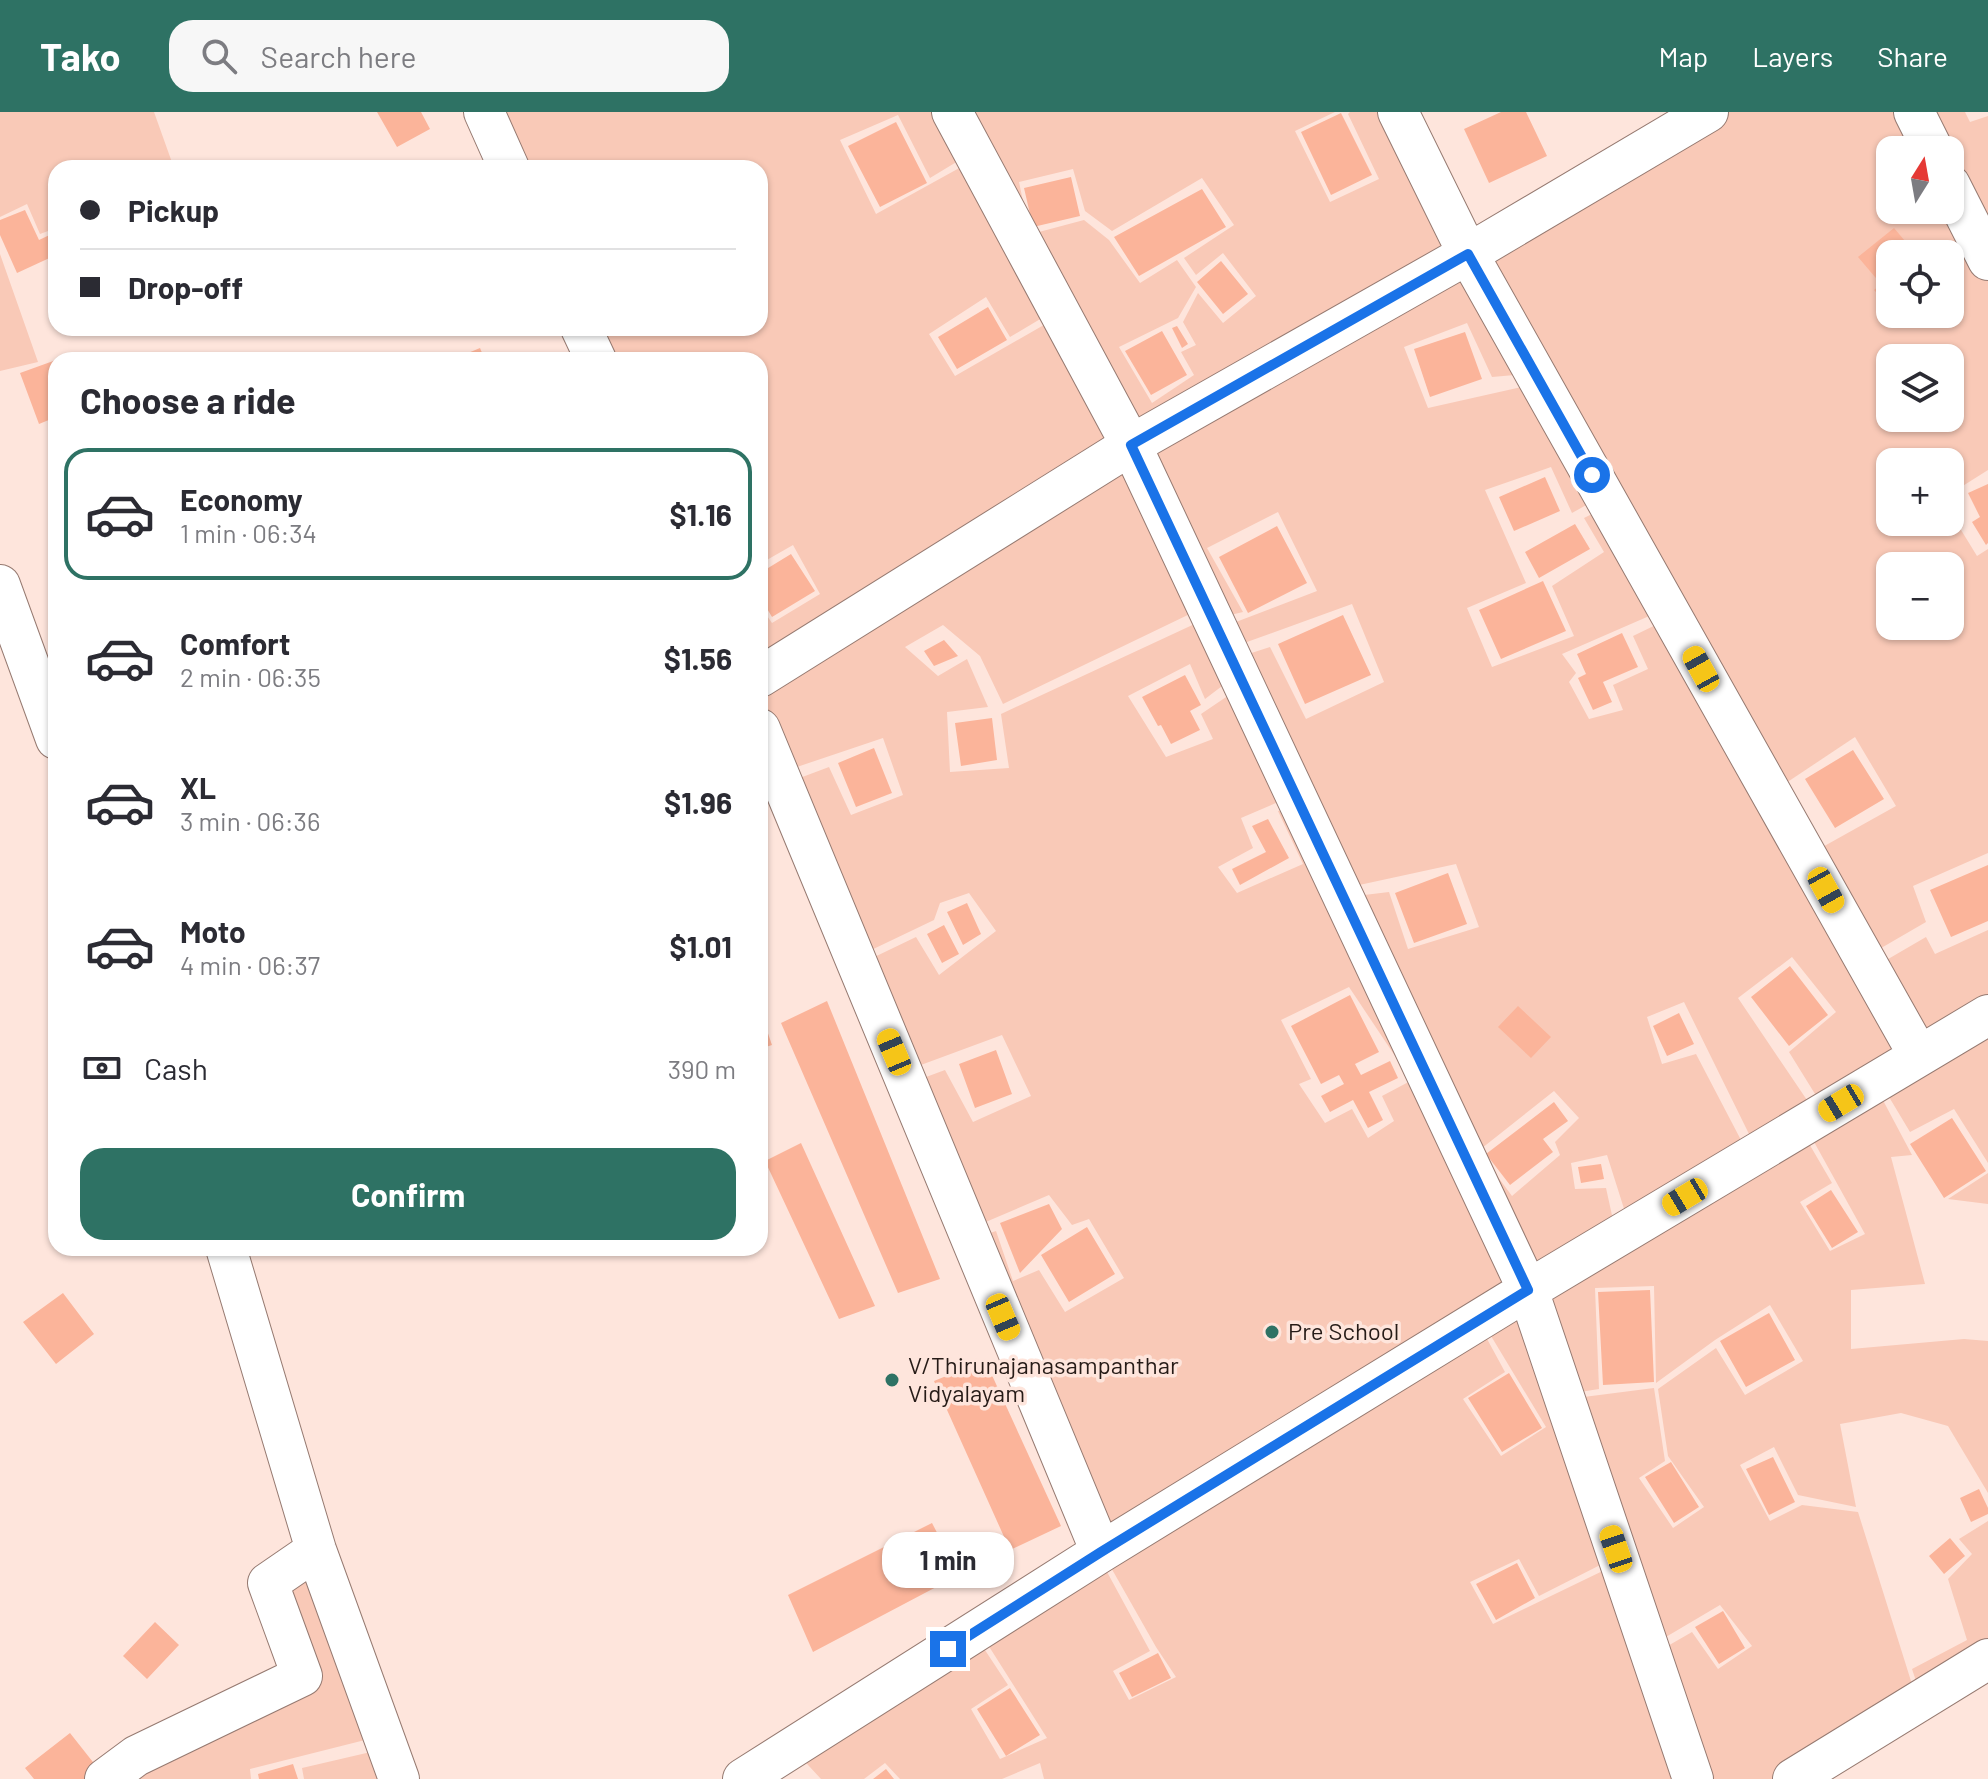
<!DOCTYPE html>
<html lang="en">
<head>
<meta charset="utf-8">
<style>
	:root { --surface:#fff; --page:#f7f7f7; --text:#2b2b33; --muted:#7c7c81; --line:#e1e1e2; --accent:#2e7264 }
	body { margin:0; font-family:Barlow,sans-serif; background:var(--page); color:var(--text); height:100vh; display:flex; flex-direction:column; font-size:30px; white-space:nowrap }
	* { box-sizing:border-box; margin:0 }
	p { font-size:26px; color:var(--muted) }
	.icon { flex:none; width:44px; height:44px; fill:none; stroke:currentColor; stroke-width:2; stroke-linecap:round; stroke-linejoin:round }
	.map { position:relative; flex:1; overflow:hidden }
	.sheet { position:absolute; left:48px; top:240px; width:720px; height:904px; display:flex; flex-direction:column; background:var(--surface); border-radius:24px; box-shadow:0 2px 6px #0004 }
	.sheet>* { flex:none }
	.top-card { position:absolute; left:48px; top:48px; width:720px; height:176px; border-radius:24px; box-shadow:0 2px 6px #0004; display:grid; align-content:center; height:176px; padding:0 32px; background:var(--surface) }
	.needle { width:52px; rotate:11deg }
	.tools { position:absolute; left:1876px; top:24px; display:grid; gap:16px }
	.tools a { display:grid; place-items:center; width:88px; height:88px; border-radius:16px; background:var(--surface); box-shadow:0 2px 6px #0004; font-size:40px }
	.end { position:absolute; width:36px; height:36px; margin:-18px; border:10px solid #1a73e8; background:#fff; box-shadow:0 0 0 4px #fff }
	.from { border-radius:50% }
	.bubble { position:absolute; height:56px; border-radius:24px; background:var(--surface); box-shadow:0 2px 6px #0004; font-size:26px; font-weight:700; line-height:56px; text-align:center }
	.car { position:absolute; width:24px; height:48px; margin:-24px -12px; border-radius:10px; box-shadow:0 0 6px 2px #0007; background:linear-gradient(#f5c518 24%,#345 0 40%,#f5c518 0 76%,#345 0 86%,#f5c518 0) }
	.top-card b { display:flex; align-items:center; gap:28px; height:76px; font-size:30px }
	.top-card b+b { border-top:2px solid var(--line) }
	.top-card i { width:20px; height:20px; background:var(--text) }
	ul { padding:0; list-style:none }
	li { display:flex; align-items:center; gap:24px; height:132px; margin:0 16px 12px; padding:0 16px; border:4px solid transparent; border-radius:24px }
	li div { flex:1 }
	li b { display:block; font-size:30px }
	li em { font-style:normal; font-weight:700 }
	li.active { border-color:var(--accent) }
	li>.icon { width:72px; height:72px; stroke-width:1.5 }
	h2 { padding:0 32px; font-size:36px; line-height:96px }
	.pay { display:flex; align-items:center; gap:20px; height:88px; padding:0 32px; font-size:30px }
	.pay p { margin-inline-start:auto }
	.button { display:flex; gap:16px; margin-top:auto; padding:16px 32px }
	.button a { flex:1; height:92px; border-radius:24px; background:var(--accent); color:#fff; font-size:32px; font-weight:700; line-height:92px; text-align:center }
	header { display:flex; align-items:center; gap:48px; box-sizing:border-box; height:112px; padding:0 40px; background:var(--accent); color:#fff }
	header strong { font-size:38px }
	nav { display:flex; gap:44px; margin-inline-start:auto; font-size:28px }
	.search { width:560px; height:72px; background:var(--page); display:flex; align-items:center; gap:20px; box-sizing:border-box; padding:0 28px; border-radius:24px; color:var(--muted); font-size:30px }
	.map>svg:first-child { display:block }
	.green { fill:#f9c9b7; fill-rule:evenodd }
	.building { fill:#fbb49a }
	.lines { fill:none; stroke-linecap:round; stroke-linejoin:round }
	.minor-casing { stroke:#967a71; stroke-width:42 }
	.minor { stroke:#fff; stroke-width:40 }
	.route { stroke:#1a73e8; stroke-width:10 }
	.poi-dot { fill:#2e7264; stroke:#fee5dc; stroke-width:3 }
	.labels { text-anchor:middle; stroke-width:7; stroke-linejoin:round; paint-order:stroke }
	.poi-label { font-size:24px; fill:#261b17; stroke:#fee5dc; text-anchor:start }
</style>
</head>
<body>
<header>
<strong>Tako</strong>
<div class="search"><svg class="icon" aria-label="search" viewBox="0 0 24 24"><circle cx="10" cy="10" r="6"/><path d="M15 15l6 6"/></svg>Search here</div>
<nav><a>Map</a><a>Layers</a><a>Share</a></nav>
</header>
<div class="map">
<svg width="1988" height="1667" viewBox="0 0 1988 1667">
	<rect width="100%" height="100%" fill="#fee5dc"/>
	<path class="green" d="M0,0H154L174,56H56V116L40,122L27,92L0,105Z
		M490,0H944L968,43L930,66L898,3L840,28L876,102L972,49L1052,200L1010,225L986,185L929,222L955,264L1056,206L1124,332L760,559V494L772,511L820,482L793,433L760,452V248H601L587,216H760V56H668L663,50L654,56H515Z
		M958,0H1335L1295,19L1330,90L1379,67L1348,2L1350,0H1393L1460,139L1132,325L1024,124L1084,108L1109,128L1140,171L1177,148L1196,175L1178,206L1119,235L1152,291L1194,263L1181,240L1196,233L1183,210L1198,181L1223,211L1256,184L1223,141L1196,163L1184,146L1234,113L1202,66L1112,119L1085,99L1073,57L1019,70L1029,118Z
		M1721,0H1901L1921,38H1890V98H1950L1988,157V358L1950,382V350H1890V410H1950V400L1977,444L1988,437V741L1913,774L1926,810L1876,839L1819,737L1896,694L1855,625L1780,675L1481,146ZM1890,142H1950V202H1890ZM1890,246H1950V306H1890ZM1890,454H1950V514H1890Z
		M1920,0H1965L1970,10L1988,4V135L1950,60V38Z
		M0,142L38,250L0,259Z
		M1463,155L1526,262L1492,265L1467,211L1404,235L1428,296L1526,274L1597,387L1572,401L1551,355L1485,378L1526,471L1467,496L1492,555L1574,524L1552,474L1604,440L1584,406L1602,397L1663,498L1562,542L1576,561L1569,570L1589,607L1623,598L1613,573L1648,557L1633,524L1666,508L1907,943L1820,990L1789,940L1836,900L1792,845L1738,886L1811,994L1750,1024L1684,890L1647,905L1662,952L1696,942L1742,1030L1626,1103L1607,1043L1571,1051L1575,1077L1606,1076L1615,1117L1529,1164L1483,1045L1512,1084L1560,1043L1555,1030L1579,1006L1554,979L1472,1044L1356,784L1389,780L1408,837L1479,815L1456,752L1350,775L1236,546L1270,535L1306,607L1384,570L1352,492L1233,535L1228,513L1317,479L1278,400L1207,436L1243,500L1222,505L1145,340Z
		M1128,350L1194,500L1003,592L980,544L943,513L905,535L938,564L967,547L988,595L947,600L950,660L1009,656L1001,602L1201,509L1230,568L1205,587L1190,552L1128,584L1166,645L1213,627L1201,602L1238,577L1290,685L1241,706L1253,736L1218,755L1237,781L1303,752L1278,699L1295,696L1407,962L1349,875L1281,908L1311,967L1299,972L1325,1011L1352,997L1368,1026L1394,1009L1382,984L1418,965L1514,1176L1103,1427L981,1124L996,1119L1013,1169L1039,1158L1065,1200L1124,1166L1089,1107L1072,1113L1049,1083L974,1115L918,968L945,958L973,1010L1031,984L1002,923L910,957L864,850L916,825L939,863L996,819L969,781L940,791L934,808L865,841L797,667L829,655L851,703L903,683L883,626L785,659L760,595V571Z
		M1988,818V886L1926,922L1883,850L1926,825L1935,842Z
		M1988,916V1051L1954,997L1910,1020L1883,975Z
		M1877,977L1912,1043L1891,1045L1925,1172L1851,1178V1237L1964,1227L1988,1229V1381L1948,1314L1901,1301L1840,1312L1856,1395L1798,1383L1774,1335L1740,1353L1770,1409L1802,1393L1858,1400L1916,1585L1779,1667H1701L1659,1539L1692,1520L1718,1557L1752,1534L1720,1493L1654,1532L1568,1287L1654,1276L1665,1349L1639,1366L1673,1416L1704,1395L1668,1344L1658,1277L1716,1236L1745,1283L1803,1249L1770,1193L1715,1228L1656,1271L1654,1174L1595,1176L1599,1277L1567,1282L1535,1180L1804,1023L1832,1071L1800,1090L1830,1139L1865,1122L1808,1019Z
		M1988,1061V1092L1948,1087Z
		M1526,1185L1612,1447L1539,1484L1519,1447L1470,1470L1493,1512L1615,1453L1688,1667H1044L1040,1651L1002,1667H900L885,1651L864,1667H821L796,1640L979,1529L1008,1573L971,1597L1000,1647L1047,1626L983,1525L1100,1447L1150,1539L1113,1559L1129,1588L1176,1565L1156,1535L1105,1445L1480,1214L1505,1260L1463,1287L1501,1344L1546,1315L1485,1214Z
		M1988,1409V1540L1920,1581L1912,1557L1967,1528L1948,1467L1972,1442L1959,1427Z
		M302,1454L369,1627L250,1657L251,1667H115L307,1566L277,1474Z
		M375,1639L385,1667H304L302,1656Z"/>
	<path class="building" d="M377,0H421L430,17L397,35Z
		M1501,0H1526L1547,44L1489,71L1464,17Z
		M1341,1L1372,63L1331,83L1301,20Z
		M896,10L927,71L880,95L848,34Z
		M1071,65L1080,104L1033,115L1024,76Z
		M1202,77L1226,115L1139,164L1114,125Z
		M25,98L39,128L56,120V143L17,161L0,123V108Z
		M1894,116L1916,142H1890V188L1886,191L1874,178L1881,172L1858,145Z
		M1221,149L1248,182L1223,202L1197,170Z
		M988,195L1007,228L957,257L938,225Z
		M1177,214L1188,232L1182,236L1172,216Z
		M1162,219L1187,263L1151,283L1125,239Z
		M1465,220L1482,267L1430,285L1414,237Z
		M480,236L485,248H471L468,241Z
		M56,248V305L39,312L20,261Z
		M1545,365L1560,399L1514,419L1499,385Z
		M1988,372V431L1986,433L1972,410L1980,405L1968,381Z
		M1575,412L1590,437L1539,466L1525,440Z
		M1277,414L1307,471L1248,501L1219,445Z
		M791,442L815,479L772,505L760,485V461Z
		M1543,469L1566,519L1501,547L1479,498Z
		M1343,503L1371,563L1305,592L1278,532Z
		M1622,521L1638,555L1603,570L1612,590L1593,598L1578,566L1586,562L1577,542Z
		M944,528L958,544L934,554L924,539Z
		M1185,563L1201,593L1190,599L1200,618L1171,632L1161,613L1158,614L1142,585Z
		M992,606L997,648L961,654L955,611Z
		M874,636L892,681L856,695L838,651Z
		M1853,638L1884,687L1835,716L1805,667Z
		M1268,707L1289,746L1240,773L1232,757L1266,740L1252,714Z
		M1988,753V809L1951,825L1930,778Z
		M1448,761L1467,812L1414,831L1395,781Z
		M967,791L981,822L963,833L947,800Z
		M944,813L959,842L942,851L927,822Z
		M1790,854L1828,903L1789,934L1751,885Z
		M1350,883L1379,940L1355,952L1361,963L1390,949L1398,966L1369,980L1383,1008L1368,1016L1353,988L1330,1000L1321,984L1344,972L1339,963L1321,972L1291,914Z
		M827,889L940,1167L898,1181L781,911Z
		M1518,894L1551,925L1531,946L1498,915Z
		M1679,901L1694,932L1667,944L1653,914Z
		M762,904L772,933L760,937V905Z
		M996,938L1012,982L975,996L959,952Z
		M1554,990L1568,1009L1543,1027L1553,1040L1510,1073L1486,1042Z
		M1952,1006L1986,1059L1944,1086L1910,1032Z
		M801,1031L875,1194L839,1207L765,1049Z
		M1601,1052L1604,1067L1581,1071L1578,1055Z
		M1831,1078L1858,1120L1832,1136L1806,1094Z
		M1049,1092L1062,1117L1020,1161L1000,1111Z
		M1087,1115L1115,1162L1069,1190L1041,1143Z
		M1650,1178L1654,1270L1603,1273L1598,1180Z
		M63,1181L94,1222L56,1252L23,1210Z
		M1769,1201L1795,1248L1746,1275L1720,1229Z
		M985,1248L1061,1414L1010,1438L934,1269Z
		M1509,1261L1542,1316L1502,1340L1468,1286Z
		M1773,1345L1795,1390L1769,1403L1746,1357Z
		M1671,1350L1699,1395L1674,1411L1645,1365Z
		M1979,1377L1988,1396V1402L1971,1410L1960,1386Z
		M932,1411L959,1463L813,1540L788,1483Z
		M1950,1426L1965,1444L1944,1462L1929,1444Z
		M1517,1451L1535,1486L1496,1508L1476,1472Z
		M1723,1499L1745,1536L1719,1552L1695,1515Z
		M155,1510L179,1533L147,1567L123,1544Z
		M1158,1541L1171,1566L1132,1585L1119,1561Z
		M1010,1576L1040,1623L1006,1644L977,1597Z
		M70,1621L100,1659L89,1667H34L25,1656Z
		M293,1652L298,1667H259L258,1662Z
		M886,1657L894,1667H873Z"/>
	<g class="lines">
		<defs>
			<path id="minor" d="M484,0L509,56
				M1398,0L1468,142L1919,944
				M1914,0L1933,38
				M1950,73L1988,148
				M581,216L596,248
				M0,473L56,627
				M760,565L1131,333L1468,142L1708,0
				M760,617L1101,1440
				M226,1136L316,1438L399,1667
				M105,1667L136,1644L302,1564L268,1471L316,1438
				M743,1667L1101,1440L1528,1178L1131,333L952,0
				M1693,1667L1528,1178L1988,903
				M1793,1667L1988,1547"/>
		</defs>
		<use href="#minor" class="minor-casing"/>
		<use href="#minor" class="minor"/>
	</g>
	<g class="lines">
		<path class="route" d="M948,1537L1101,1440L1528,1178L1131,333L1468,142L1592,363"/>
	</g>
	<g class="poi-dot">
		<circle cx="1272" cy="1220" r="8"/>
		<circle cx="892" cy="1268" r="8"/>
	</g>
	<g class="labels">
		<g class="poi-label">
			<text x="1288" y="1228">Pre School</text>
			<text x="908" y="1262">V/Thirunajanasampanthar<tspan x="908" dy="28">Vidyalayam</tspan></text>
		</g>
	</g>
</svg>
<div class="tools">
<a><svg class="needle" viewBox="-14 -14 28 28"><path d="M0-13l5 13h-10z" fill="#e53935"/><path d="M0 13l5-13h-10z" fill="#7c7c81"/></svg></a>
<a><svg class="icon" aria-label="locate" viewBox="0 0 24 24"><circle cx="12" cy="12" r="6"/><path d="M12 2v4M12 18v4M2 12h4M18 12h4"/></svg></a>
<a><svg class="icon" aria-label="layers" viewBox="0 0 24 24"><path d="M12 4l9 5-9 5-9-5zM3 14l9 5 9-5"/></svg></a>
<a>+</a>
<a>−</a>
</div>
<i class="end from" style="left:1592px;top:363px"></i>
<i class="end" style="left:948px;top:1537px"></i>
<div class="bubble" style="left:882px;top:1420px;width:132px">1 min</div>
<i class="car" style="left:1701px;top:557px;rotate:331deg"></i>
<i class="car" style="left:1826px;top:778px;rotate:151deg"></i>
<i class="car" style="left:894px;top:940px;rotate:337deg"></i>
<i class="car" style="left:1841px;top:991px;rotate:239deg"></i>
<i class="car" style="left:1685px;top:1085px;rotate:239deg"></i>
<i class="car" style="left:1003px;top:1205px;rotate:157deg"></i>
<i class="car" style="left:1616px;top:1437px;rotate:341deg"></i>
<div class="top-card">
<b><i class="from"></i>Pickup</b>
<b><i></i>Drop-off</b>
</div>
<section class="sheet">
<h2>Choose a ride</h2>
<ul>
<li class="active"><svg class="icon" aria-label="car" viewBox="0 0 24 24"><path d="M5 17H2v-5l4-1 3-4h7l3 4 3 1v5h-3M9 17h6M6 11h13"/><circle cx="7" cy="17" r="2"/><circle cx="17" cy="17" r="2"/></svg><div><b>Economy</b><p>1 min · 06:34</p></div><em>$1.16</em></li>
<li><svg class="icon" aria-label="car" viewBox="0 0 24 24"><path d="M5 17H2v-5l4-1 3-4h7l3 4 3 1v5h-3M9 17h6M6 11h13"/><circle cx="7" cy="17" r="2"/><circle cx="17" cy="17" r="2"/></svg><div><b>Comfort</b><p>2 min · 06:35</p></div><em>$1.56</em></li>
<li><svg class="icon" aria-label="car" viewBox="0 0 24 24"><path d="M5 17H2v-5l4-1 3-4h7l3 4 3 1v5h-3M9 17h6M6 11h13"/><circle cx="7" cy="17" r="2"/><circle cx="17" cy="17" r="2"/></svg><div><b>XL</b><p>3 min · 06:36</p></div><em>$1.96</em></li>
<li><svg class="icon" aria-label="car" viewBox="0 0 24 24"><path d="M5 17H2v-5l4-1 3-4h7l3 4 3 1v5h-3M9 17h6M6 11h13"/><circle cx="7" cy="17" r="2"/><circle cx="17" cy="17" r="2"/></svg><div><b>Moto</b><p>4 min · 06:37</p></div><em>$1.01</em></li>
</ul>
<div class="pay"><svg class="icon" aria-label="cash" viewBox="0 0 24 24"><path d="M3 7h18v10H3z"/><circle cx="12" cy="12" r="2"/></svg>Cash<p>390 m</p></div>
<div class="button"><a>Confirm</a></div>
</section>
</div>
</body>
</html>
